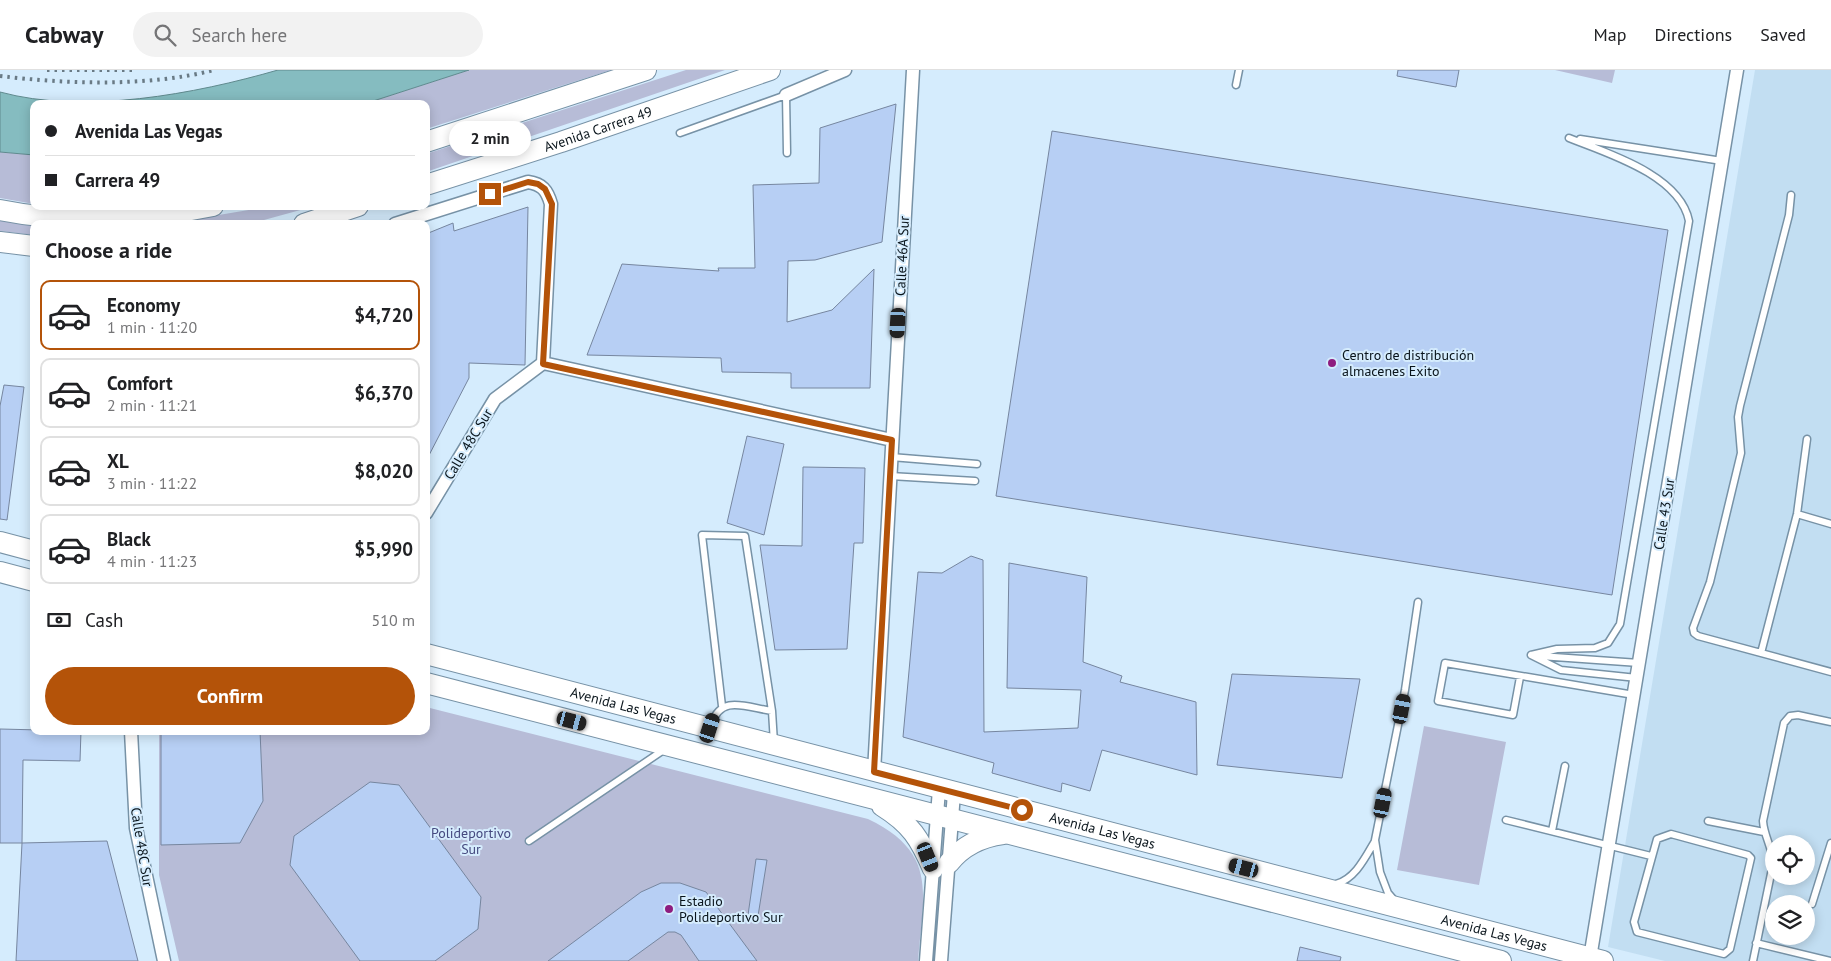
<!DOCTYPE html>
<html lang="en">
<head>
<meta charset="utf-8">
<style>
	:root { --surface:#fff; --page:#f2f2f2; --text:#202124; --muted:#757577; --line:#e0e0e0; --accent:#b45309 }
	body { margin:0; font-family:"PT Sans",sans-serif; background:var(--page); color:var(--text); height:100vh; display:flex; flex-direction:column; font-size:19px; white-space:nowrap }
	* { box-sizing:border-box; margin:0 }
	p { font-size:16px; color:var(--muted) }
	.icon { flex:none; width:28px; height:28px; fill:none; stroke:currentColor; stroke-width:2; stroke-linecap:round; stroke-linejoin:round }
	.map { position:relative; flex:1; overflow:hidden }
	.panel { position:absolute; left:30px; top:150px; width:400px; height:515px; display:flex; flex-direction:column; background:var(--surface); border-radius:10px; box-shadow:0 2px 12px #0003 }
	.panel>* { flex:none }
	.hud { position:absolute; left:30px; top:30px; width:400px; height:110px; border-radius:10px; box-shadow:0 2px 12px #0003; display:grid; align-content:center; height:110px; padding:0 15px; background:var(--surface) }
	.tools { position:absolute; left:1765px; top:765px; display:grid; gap:10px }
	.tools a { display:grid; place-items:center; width:50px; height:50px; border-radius:50%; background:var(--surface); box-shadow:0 2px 12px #0003; font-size:25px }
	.end { position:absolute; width:22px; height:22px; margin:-11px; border:6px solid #b45309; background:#fff; box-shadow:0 0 0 2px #fff }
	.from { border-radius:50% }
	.bubble { position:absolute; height:35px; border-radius:18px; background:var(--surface); box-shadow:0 2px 12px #0003; font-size:16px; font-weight:700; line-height:35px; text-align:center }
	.car { position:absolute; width:15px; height:30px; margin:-15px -8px; border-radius:6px; box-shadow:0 0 4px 1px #0007; background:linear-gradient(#222 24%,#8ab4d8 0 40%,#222 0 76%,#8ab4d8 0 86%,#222 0) }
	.hud b { display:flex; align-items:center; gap:18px; height:48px; font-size:19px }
	.hud b+b { border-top:1px solid var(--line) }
	.hud i { width:12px; height:12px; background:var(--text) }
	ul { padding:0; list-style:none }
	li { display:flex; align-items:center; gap:15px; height:70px; margin:0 10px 8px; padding:0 5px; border:2px solid var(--line); border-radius:10px }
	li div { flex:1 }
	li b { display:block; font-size:19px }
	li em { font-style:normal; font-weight:700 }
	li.selected { border-color:var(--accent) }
	li>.icon { width:45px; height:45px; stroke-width:1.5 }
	h2 { padding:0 15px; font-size:22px; line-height:60px }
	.pay { display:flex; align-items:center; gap:12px; height:55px; padding:0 15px; font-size:19px }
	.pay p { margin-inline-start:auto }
	.cta { display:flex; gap:10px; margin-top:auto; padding:10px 15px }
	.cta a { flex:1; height:58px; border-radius:30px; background:var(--accent); color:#fff; font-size:20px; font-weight:700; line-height:58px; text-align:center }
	header { display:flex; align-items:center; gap:30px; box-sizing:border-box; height:70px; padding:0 25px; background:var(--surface); border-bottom:1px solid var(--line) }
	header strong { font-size:24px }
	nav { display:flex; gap:28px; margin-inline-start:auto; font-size:18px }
	.search { width:350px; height:45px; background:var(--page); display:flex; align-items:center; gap:12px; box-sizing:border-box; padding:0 18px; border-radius:28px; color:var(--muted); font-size:19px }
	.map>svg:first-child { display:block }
	.built { fill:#c2def2; fill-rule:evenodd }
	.green { fill:#b7bcd7 }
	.water { fill:#85bcc0; stroke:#608a8e }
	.building { fill:#b7cff4; stroke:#76869f }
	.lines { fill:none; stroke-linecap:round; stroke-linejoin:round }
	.service-casing { stroke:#7792a6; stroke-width:9 }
	.minor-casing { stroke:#7792a6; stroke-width:15 }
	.primary-casing { stroke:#7792a6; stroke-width:22 }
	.trunk-casing { stroke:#7792a6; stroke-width:22 }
	.service { stroke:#fff; stroke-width:6 }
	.minor { stroke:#fff; stroke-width:12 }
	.primary { stroke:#fff; stroke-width:20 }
	.trunk { stroke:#fff; stroke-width:20 }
	.rail { stroke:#697a85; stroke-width:4; stroke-dasharray:2.5 5; stroke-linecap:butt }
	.route { stroke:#b45309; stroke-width:6 }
	.poi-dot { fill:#8e1d7f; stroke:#d5ecfd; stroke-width:2 }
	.labels { text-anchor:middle; stroke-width:4; stroke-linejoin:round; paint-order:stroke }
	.street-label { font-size:14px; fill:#09141b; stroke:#d5ecfd }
	.poi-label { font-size:14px; fill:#09141b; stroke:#d5ecfd; text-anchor:start }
	.park-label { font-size:14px; fill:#454a7f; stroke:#d5ecfd }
</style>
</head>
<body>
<header>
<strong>Cabway</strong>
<div class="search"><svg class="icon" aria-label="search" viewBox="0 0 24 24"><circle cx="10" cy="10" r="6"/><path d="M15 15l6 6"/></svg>Search here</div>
<nav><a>Map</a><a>Directions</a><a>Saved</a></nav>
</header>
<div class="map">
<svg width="1831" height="891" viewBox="0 0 1831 891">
	<rect width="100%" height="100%" fill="#d5ecfd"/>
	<path class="built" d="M1755,0H1831V891H1665L1608,877ZM1774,774H1806V806H1774ZM1774,834H1806V866H1774Z"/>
	<path class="green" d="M469,0H611L426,59V34H364Z
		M686,0H725L426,102V84Z
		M1555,0H1615L1612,13Z
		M0,82L34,85V134L0,128Z
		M272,136H315L249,154H165Z
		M0,149L34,154V165L0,161Z
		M426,637L868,749C939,783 923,825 918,891H179L159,805V661H426Z
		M1424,656L1506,672L1479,815L1397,800Z"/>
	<path class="water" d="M278,0H469L364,34H34V85L0,82V22C84,45 195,24 278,0Z"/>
	<path class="building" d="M1398,0H1459L1456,17L1397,6Z
		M896,34L882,172L815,190L788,191L787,252L832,240L874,199L870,318H791V303L722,302L721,288L587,285L622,194L719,201L718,198H755L753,115L819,113L820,58Z
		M1052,61L1668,160L1612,525L996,426Z
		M528,137L525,295L469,293V308L426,391V164L453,153L454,161Z
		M4,315L24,317L7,450L0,449V336Z
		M747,366L784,374L764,465L727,453Z
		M803,397L865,398L863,473H854L847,579L775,580L760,475L802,476Z
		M971,486L983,490L984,662L1078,658L1081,620L1007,618L1009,493L1087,507L1083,592L1122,606L1120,612L1196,632L1197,705L1102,680L1090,721L1062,713L1061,722L992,703L994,693L903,667L918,502L942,503Z
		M1232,604L1360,609L1342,708L1217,695Z
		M0,659L81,661L80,691L23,690L22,773H0Z
		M161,661H260L263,731L240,773L161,775Z
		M370,712L399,715L481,827L478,859L435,891H360L290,795L294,766Z
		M107,771L138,891H16L22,773Z
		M756,789L767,790L758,846L748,845Z
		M661,813H680L706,822L757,891H699L681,865L675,862H668L628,891H548L641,822Z
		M1300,877L1341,887L1340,891H1297Z"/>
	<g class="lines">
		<defs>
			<path id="service" d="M1236,15L1239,0
				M680,63L786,25L787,83
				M1580,69L1722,91
				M1791,125L1789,145L1740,336L1738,347L1741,383L1710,512L1693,558L1694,563L1698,566L1831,602
				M891,387L977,394
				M890,406L975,411
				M1797,444L1831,454
				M1761,583L1797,444L1807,369
				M1531,585L1557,579L1595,578L1608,573L1620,554L1689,151C1680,105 1607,83 1569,68
				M1531,585L1561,600L1637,608
				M1540,586L1639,593
				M1520,607L1513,645L1438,631L1445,593L1634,625
				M772,641L774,673
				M711,655C721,624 745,637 772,641L745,466L702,465L722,636
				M1506,750L1651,786
				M1708,751L1764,762
				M1552,761L1565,696
				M1671,764L1748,785L1751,788L1730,879L1724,884L1637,862L1634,852L1657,769Z
				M529,771L665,679
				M1336,814C1355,809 1365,788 1375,771
				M1394,830L1388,823L1380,802L1375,770L1405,620L1418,532
				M1812,834L1831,773
				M1756,873L1830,891
				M1753,891L1773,794C1773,778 1764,767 1763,751L1784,653L1790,646L1798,645L1831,652"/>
			<path id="minor" d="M786,25L845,0
				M395,154L528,112C542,114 547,120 551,134L543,293
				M543,293L892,370
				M426,443L495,329L543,293
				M131,661L136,758L164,891
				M874,702L913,0
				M1590,888L1737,0
				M926,891L939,719
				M941,891L954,723"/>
			<g id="primary">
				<path d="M0,472L34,481"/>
				<path d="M0,502L34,511"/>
				<path id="s1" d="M426,584L1603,891"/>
				<path d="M426,613L1501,891"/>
				<path d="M882,736C911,754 920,769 933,799"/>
				<path d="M949,793C963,775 981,767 1003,764"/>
			</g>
			<g id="trunk">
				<path d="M426,72L646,0"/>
				<path id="s2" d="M426,115L561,72L770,0"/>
				<path d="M0,140C69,154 145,150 213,136"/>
				<path d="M304,154L358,136"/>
				<path d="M0,172L34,176"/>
			</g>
		</defs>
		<use href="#service" class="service-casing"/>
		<use href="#minor" class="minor-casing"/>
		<use href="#primary" class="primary-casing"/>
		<use href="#trunk" class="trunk-casing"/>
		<use href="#service" class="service"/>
		<use href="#minor" class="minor"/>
		<use href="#primary" class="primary"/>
		<use href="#trunk" class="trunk"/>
		<path class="rail" d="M47,0H137
			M0,6C66,14 149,17 214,0"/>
	</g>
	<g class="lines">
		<path class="route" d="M490,124L528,112L538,114L545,119L552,134L543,294L892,370L874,702L1022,740"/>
	</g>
	<g class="poi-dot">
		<circle cx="1332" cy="293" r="5"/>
		<circle cx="669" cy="839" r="5"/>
	</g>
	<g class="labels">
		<g class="street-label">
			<text dy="5" stroke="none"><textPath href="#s2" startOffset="181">Avenida Carrera 49</textPath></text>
			<text transform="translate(902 186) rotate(-87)" y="5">Calle 46A Sur</text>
			<text transform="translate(468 374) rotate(-59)" y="5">Calle 48C Sur</text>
			<text transform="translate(1664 444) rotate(-81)" y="5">Calle 43 Sur</text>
			<text dy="5" stroke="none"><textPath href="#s1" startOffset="204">Avenida Las Vegas</textPath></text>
			<text dy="5" stroke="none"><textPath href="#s1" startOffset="699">Avenida Las Vegas</textPath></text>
			<text transform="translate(142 777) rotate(81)" y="5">Calle 48C Sur</text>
			<text dy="5" stroke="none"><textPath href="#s1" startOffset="1104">Avenida Las Vegas</textPath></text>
		</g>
		<g class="poi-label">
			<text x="1342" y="290">Centro de distribución<tspan x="1342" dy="16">almacenes Exito</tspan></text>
			<text x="679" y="836">Estadio<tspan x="679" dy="16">Polideportivo Sur</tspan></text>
		</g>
		<g class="park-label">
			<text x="471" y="768">Polideportivo<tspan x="471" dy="16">Sur</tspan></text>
		</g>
	</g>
</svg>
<div class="tools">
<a><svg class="icon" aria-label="locate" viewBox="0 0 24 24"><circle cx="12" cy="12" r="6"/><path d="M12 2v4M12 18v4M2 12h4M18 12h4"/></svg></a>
<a><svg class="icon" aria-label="layers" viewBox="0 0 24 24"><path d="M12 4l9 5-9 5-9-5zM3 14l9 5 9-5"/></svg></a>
</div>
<i class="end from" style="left:1022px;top:740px"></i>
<i class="end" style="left:490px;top:124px"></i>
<div class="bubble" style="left:449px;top:51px;width:82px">2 min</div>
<i class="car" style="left:898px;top:253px;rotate:183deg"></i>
<i class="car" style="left:1402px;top:639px;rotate:11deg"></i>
<i class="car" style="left:572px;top:651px;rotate:105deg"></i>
<i class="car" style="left:710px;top:658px;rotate:18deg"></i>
<i class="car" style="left:1383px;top:733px;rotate:11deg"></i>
<i class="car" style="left:928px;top:787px;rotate:158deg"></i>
<i class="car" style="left:1244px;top:798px;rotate:285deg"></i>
<div class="hud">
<b><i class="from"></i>Avenida Las Vegas</b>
<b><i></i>Carrera 49</b>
</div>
<section class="panel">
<h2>Choose a ride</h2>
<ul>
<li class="selected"><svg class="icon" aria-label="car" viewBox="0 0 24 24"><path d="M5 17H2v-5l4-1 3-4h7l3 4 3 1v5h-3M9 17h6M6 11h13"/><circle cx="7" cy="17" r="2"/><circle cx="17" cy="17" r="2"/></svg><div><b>Economy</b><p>1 min · 11:20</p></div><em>$4,720</em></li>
<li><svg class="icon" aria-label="car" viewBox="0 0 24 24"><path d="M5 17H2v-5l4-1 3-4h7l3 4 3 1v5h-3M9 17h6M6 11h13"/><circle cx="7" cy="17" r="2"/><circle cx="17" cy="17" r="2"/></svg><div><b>Comfort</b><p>2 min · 11:21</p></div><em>$6,370</em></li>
<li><svg class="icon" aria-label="car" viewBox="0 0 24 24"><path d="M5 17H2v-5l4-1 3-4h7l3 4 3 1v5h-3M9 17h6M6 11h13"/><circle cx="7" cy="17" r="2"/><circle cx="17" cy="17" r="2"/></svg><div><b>XL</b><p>3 min · 11:22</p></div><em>$8,020</em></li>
<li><svg class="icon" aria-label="car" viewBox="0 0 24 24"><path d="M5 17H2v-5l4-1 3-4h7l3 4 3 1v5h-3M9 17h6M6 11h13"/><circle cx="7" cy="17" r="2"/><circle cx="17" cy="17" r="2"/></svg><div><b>Black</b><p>4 min · 11:23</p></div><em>$5,990</em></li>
</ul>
<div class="pay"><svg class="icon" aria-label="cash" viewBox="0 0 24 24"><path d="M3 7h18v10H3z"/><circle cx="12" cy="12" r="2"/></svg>Cash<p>510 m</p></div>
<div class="cta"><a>Confirm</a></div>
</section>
</div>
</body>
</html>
